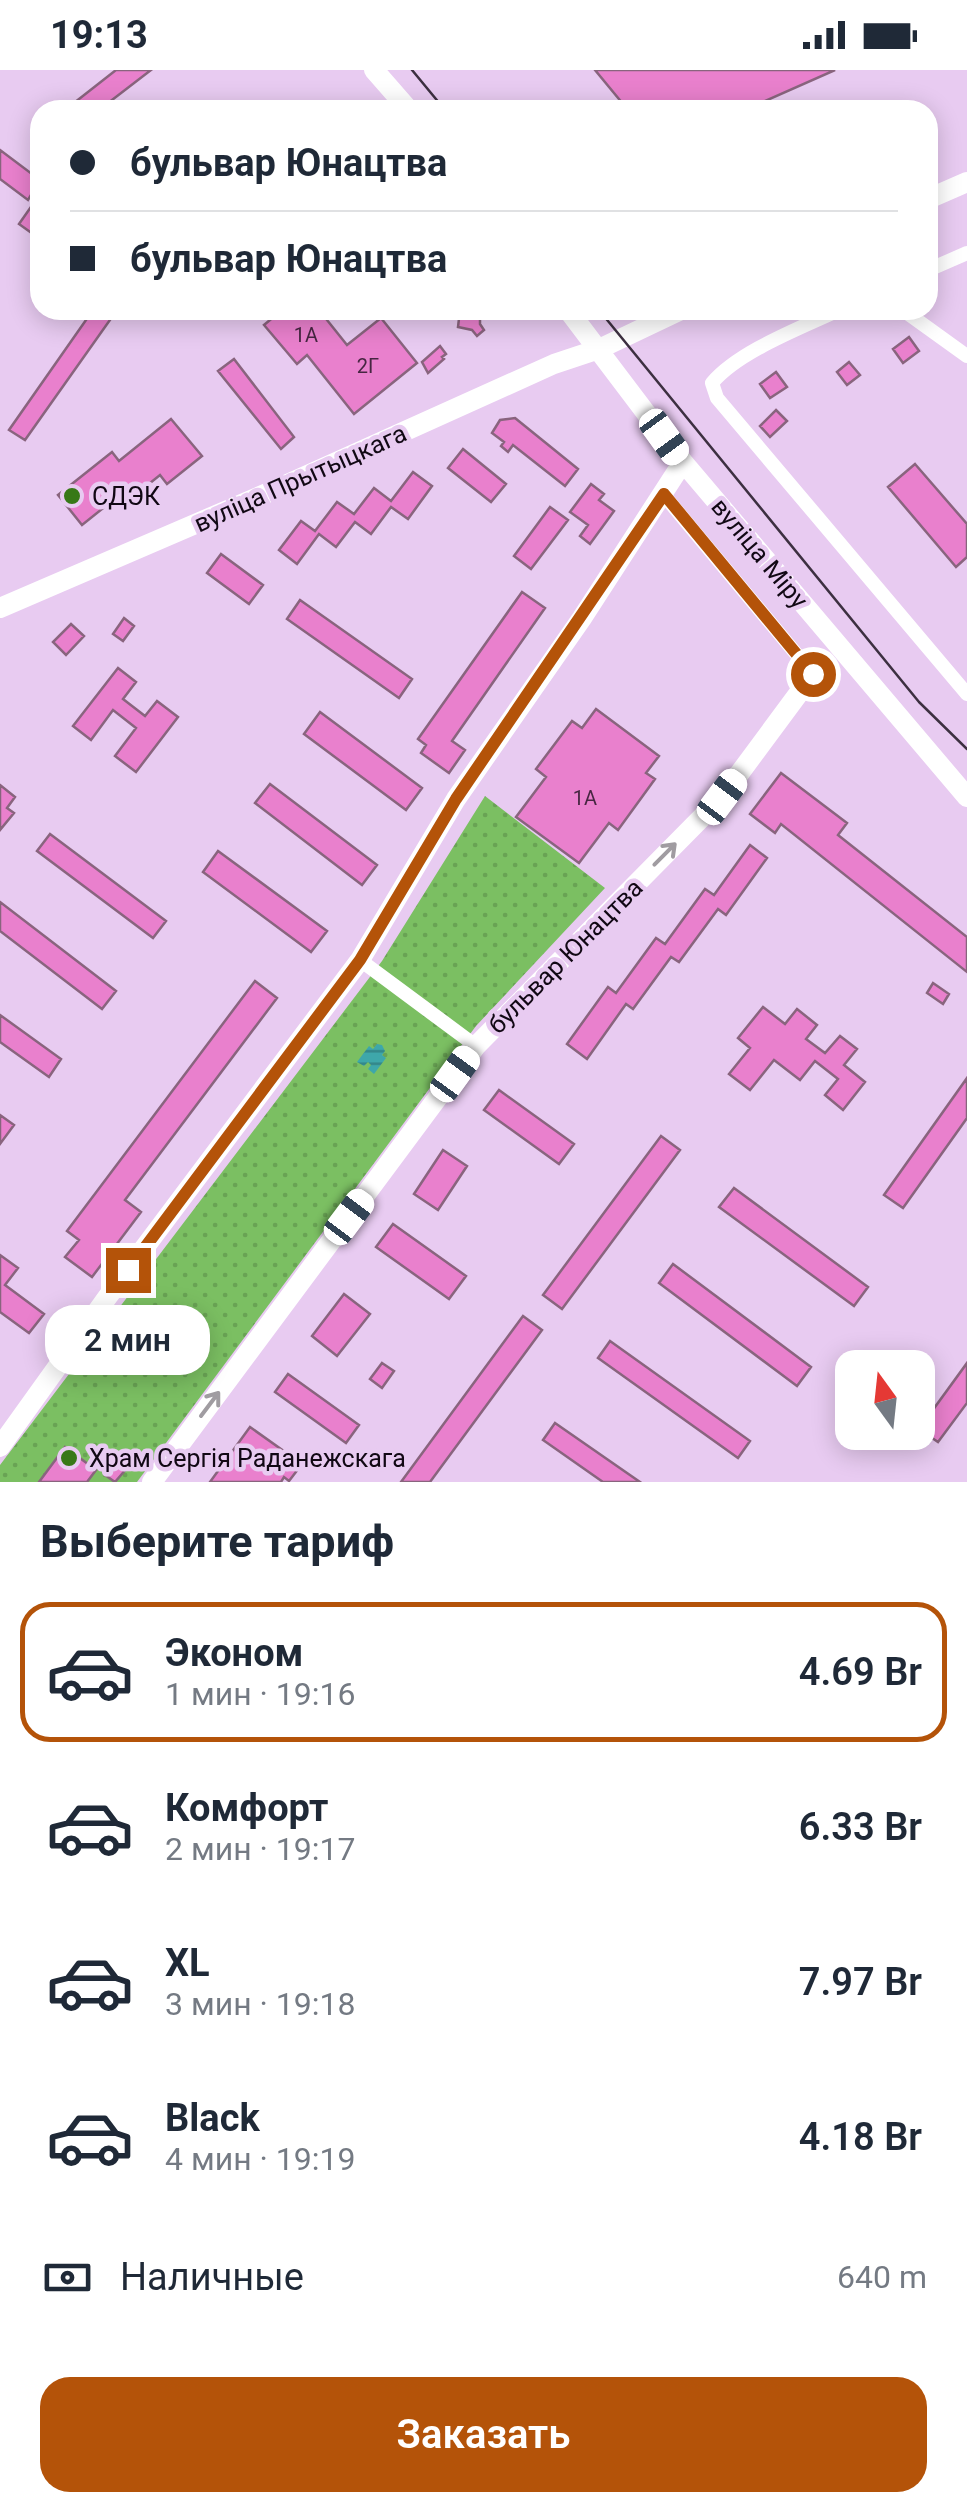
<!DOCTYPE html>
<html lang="ru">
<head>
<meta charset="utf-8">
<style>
	:root { --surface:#fff; --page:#f6f6f7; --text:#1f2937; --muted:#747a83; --line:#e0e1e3; --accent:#b45309 }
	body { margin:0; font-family:Roboto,sans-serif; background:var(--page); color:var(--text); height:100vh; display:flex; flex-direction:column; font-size:38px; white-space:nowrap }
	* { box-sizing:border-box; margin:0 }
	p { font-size:32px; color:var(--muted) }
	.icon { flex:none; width:55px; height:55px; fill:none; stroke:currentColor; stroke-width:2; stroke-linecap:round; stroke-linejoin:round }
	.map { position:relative; height:1412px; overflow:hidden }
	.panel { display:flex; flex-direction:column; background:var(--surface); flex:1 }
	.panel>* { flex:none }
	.banner { position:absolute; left:30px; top:30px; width:908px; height:220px; border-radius:30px; box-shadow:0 5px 25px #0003; display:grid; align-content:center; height:220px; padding:0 40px; background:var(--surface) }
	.needle { width:65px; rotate:345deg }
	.buttons { position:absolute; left:835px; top:1280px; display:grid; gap:20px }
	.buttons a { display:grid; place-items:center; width:100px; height:100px; border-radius:20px; background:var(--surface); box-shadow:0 5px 25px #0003; font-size:50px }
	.end { position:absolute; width:45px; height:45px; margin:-22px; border:12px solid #b45309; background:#fff; box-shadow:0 0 0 5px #fff }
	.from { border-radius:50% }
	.bubble { position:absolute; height:70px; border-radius:30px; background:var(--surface); box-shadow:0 5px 25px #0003; font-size:32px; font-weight:600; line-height:70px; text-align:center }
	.car { position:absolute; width:30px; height:60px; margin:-30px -15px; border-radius:12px; box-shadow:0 0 8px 2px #0007; background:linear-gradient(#fff 24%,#345 0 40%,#fff 0 76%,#345 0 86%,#fff 0) }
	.banner b { display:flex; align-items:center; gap:35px; height:95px; font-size:38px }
	.banner b+b { border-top:2px solid var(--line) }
	.banner i { width:25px; height:25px; background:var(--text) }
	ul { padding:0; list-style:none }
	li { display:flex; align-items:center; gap:30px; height:140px; margin:0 20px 15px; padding:0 20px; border:5px solid transparent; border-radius:30px }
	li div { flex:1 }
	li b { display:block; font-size:38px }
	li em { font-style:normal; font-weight:600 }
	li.selected { border-color:var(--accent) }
	li>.icon { width:90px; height:90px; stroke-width:1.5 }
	h2 { padding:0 40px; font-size:45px; line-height:120px }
	.pay { display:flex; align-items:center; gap:25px; height:110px; padding:0 40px; font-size:38px }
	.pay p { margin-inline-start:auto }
	.cta { display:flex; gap:20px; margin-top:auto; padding:20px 40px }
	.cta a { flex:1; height:115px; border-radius:30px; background:var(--accent); color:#fff; font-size:40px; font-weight:600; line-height:115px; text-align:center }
	.status { display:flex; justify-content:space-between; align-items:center; height:70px; padding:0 50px; background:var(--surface); direction:ltr }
	.status svg { height:28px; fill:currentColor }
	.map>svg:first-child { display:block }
	.park { fill:url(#park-dots) }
	.water { fill:url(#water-rules) }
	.building { fill:#e980cd; stroke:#89647e; stroke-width:2.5 }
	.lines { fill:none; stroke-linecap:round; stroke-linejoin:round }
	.street { stroke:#fff; stroke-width:14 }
	.secondary { stroke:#fff; stroke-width:20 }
	.tram { stroke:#3d3041; stroke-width:2.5 }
	.oneway { stroke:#a09ca1 }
	.route { stroke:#b45309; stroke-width:12 }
	.poi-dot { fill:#377817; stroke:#e8cbf1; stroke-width:4 }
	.labels { text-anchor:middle; stroke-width:9; stroke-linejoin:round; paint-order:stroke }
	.number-label { font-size:20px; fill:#472642 }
	.street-label { font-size:25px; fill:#110814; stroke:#e8cbf1 }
	.poi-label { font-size:25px; fill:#110814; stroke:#e8cbf1; text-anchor:start }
</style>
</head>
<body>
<div class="status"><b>19:13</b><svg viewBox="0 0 49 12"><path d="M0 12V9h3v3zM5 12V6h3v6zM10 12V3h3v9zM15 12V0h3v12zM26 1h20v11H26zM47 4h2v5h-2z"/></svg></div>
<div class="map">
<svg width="967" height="1412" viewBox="0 0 967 1412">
	<defs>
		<pattern id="park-dots" width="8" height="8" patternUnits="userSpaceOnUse" patternTransform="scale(2.5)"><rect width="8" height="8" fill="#7bbf62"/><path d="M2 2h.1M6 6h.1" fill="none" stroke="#69a354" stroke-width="1.8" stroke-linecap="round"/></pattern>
		<pattern id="water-rules" width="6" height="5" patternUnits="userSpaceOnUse" patternTransform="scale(2.5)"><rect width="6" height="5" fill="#3ea7aa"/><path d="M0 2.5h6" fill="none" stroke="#338689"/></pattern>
	</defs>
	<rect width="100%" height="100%" fill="#e8cbf1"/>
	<path class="park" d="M485,726L605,818L476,956L137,1412H0V1395L382,891Z"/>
	<path class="water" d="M377,974L382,975L385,981L382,985L386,988L374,1004L368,999L371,995L368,992L364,996L357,992L369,976L373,979Z"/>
	<path class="building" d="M116,0H151L99,40H65Z
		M595,0H835L745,40H628Z
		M0,80L40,110L28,130L0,109Z
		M33,134L40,139V169L19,154Z
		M93,240H117L25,370L9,360Z
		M282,240H319L347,275L381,248L417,293L354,344L307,285L297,294L264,255Z
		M460,240H480V254L484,260L477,266L472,260L458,257Z
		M909,267L919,281L903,293L893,279Z
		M440,276L446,284L442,287L444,289L428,303L422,292Z
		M234,289L294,367L281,379L218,301Z
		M849,292L860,305L847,315L837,302Z
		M776,302L787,317L770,328L760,314Z
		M776,340L787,351L770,367L760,356Z
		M515,348L578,399L565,416L513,375L508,382L501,376L504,372L492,363L500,350Z
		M171,349L202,386L167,414L160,405L124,434L117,427L82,455L58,425L112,382L119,391Z
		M463,379L506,414L491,432L448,398Z
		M915,394L967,454V487L956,497L888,417Z
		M413,402L432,416L408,449L391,437L371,464L355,452L336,477L319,464L297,494L279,480L301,451L315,461L337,432L354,444L374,418L391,431Z
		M591,414L604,424L599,430L614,441L590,474L580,466L588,455L570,442Z
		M550,437L568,450L531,499L514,486Z
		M221,484L263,515L249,534L207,503Z
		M522,522L545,538L452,671L465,680L449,703L421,683L426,675L418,669Z
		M300,530L412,609L399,628L287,549Z
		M124,548L134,556L123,571L113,564Z
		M71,554L84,566L66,585L53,572Z
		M118,598L136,612L123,629L145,646L157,631L178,647L136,702L115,686L136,658L113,640L91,670L73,656Z
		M596,639L659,686L646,703L655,709L618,760L609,753L579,793L516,747L546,707L536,699L572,651L582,658Z
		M320,642L422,718L406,740L304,664Z
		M781,703L847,753L838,765L967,867V902L781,754L775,763L750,744Z
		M270,714L377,795L362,815L255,733Z
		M0,715L15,727L7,738L14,743L0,760Z
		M50,764L166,851L153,868L37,781Z
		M750,775L767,788L726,845L718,839L679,892L671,887L633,939L626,934L587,989L567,974L608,917L616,923L656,868L665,874L705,819L714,825Z
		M218,781L327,861L311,882L203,802Z
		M0,832L116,921L102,939L0,861Z
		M255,911L277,928L125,1130L141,1142L92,1207L65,1187L79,1170L67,1161Z
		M933,913L949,924L943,934L927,923Z
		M763,937L785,954L797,939L817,955L806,969L825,983L840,966L857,979L844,995L865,1012L843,1040L825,1025L838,1009L815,991L800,1010L774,990L750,1020L729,1004L750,978L738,968Z
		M0,945L61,989L49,1007L0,972Z
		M967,1008V1048L903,1138L884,1125Z
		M499,1020L574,1074L559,1094L484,1040Z
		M0,1045L14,1055L0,1074Z
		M661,1066L680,1080L562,1239L543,1225Z
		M443,1080L467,1096L438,1140L414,1124Z
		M734,1118L868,1217L854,1236L719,1137Z
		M393,1154L466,1206L449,1229L376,1177Z
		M0,1185L18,1198L5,1215L44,1244L29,1263L0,1242Z
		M673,1194L811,1297L797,1316L659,1213Z
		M344,1224L370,1244L337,1286L312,1266Z
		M523,1246L542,1260L430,1412H401Z
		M610,1271L750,1371L738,1388L598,1288Z
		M382,1293L394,1301L382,1318L370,1309Z
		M967,1293V1333L938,1372L919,1359Z
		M288,1304L359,1355L346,1373L275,1322Z
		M555,1353L640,1412H603L543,1370Z
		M250,1357L302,1394L289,1411L284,1407L281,1412H210Z
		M65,1377L96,1400L87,1412H39Z
		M122,1383L133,1391L115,1412L105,1405Z"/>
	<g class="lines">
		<path class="street" d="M928,200L967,183
			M839,240C801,258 739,281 712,313L717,328L967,624
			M903,240L967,286
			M663,424L813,604
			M360,890L476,976"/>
		<path class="secondary" d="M374,0L409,40
			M928,129L967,112
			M568,240L683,392L967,727
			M0,538L281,417L554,294L599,279L681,240
			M0,1377L106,1229L360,890L456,729L582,548L683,392
			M152,1412L476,976L722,727L813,604"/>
		<path class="tram" d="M412,0L445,40
			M599,240L919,632L967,679"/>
	</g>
	<defs><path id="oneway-shaft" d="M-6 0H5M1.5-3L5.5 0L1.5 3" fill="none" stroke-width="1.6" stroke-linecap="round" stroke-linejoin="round" transform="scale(2.5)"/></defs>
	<g class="oneway">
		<use href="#oneway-shaft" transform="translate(665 784) rotate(-45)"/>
		<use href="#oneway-shaft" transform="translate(210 1334) rotate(-53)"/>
	</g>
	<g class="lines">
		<path class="route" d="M128,1200L360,890L456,729L664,424L813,604"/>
	</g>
	<g class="poi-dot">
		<circle cx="72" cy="426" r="10"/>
		<circle cx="69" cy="1388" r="10"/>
	</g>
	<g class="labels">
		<g class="number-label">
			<text x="306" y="272">1А</text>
			<text x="368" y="303">2Г</text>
			<text x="585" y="735">1А</text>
		</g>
		<g class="street-label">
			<text transform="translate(300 408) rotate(-24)" y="9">вуліца Прытыцкага</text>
			<text transform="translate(760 483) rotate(50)" y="9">вуліца Міру</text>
			<text transform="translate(565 886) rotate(-45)" y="9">бульвар Юнацтва</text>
		</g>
		<g class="poi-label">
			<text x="92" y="435">СДЭК</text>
			<text x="89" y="1397">Храм Сергія Раданежскага</text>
		</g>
	</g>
</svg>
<div class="buttons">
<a><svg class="needle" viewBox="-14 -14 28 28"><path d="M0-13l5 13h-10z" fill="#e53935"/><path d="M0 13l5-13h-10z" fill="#747a83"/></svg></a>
</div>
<i class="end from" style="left:813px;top:604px"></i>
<i class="end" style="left:128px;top:1200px"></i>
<div class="bubble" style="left:45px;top:1235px;width:165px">2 мин</div>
<i class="car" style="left:664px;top:367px;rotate:144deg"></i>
<i class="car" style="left:722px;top:727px;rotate:37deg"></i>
<i class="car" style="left:455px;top:1004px;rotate:36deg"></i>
<i class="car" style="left:349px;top:1147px;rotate:37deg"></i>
<div class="banner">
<b><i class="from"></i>бульвар Юнацтва</b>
<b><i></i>бульвар Юнацтва</b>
</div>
</div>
<section class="panel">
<h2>Выберите тариф</h2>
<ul>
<li class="selected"><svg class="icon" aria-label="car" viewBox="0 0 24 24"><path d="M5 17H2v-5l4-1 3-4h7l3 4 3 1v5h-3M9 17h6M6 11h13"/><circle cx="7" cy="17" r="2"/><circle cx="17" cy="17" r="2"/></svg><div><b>Эконом</b><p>1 мин · 19:16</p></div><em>4.69 Br</em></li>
<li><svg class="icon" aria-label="car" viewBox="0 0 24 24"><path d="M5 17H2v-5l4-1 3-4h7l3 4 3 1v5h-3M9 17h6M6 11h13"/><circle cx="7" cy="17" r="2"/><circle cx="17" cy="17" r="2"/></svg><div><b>Комфорт</b><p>2 мин · 19:17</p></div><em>6.33 Br</em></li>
<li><svg class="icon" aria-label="car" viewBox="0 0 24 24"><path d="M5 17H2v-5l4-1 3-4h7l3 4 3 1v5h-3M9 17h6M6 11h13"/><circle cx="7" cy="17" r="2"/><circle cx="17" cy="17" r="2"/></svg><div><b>XL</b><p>3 мин · 19:18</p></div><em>7.97 Br</em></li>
<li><svg class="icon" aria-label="car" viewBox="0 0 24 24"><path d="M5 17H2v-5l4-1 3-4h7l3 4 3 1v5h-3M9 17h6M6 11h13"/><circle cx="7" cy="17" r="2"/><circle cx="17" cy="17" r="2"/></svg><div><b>Black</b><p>4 мин · 19:19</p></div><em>4.18 Br</em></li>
</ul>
<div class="pay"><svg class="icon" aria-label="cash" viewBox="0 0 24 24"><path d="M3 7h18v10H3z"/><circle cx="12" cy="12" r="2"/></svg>Наличные<p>640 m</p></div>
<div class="cta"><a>Заказать</a></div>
</section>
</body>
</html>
